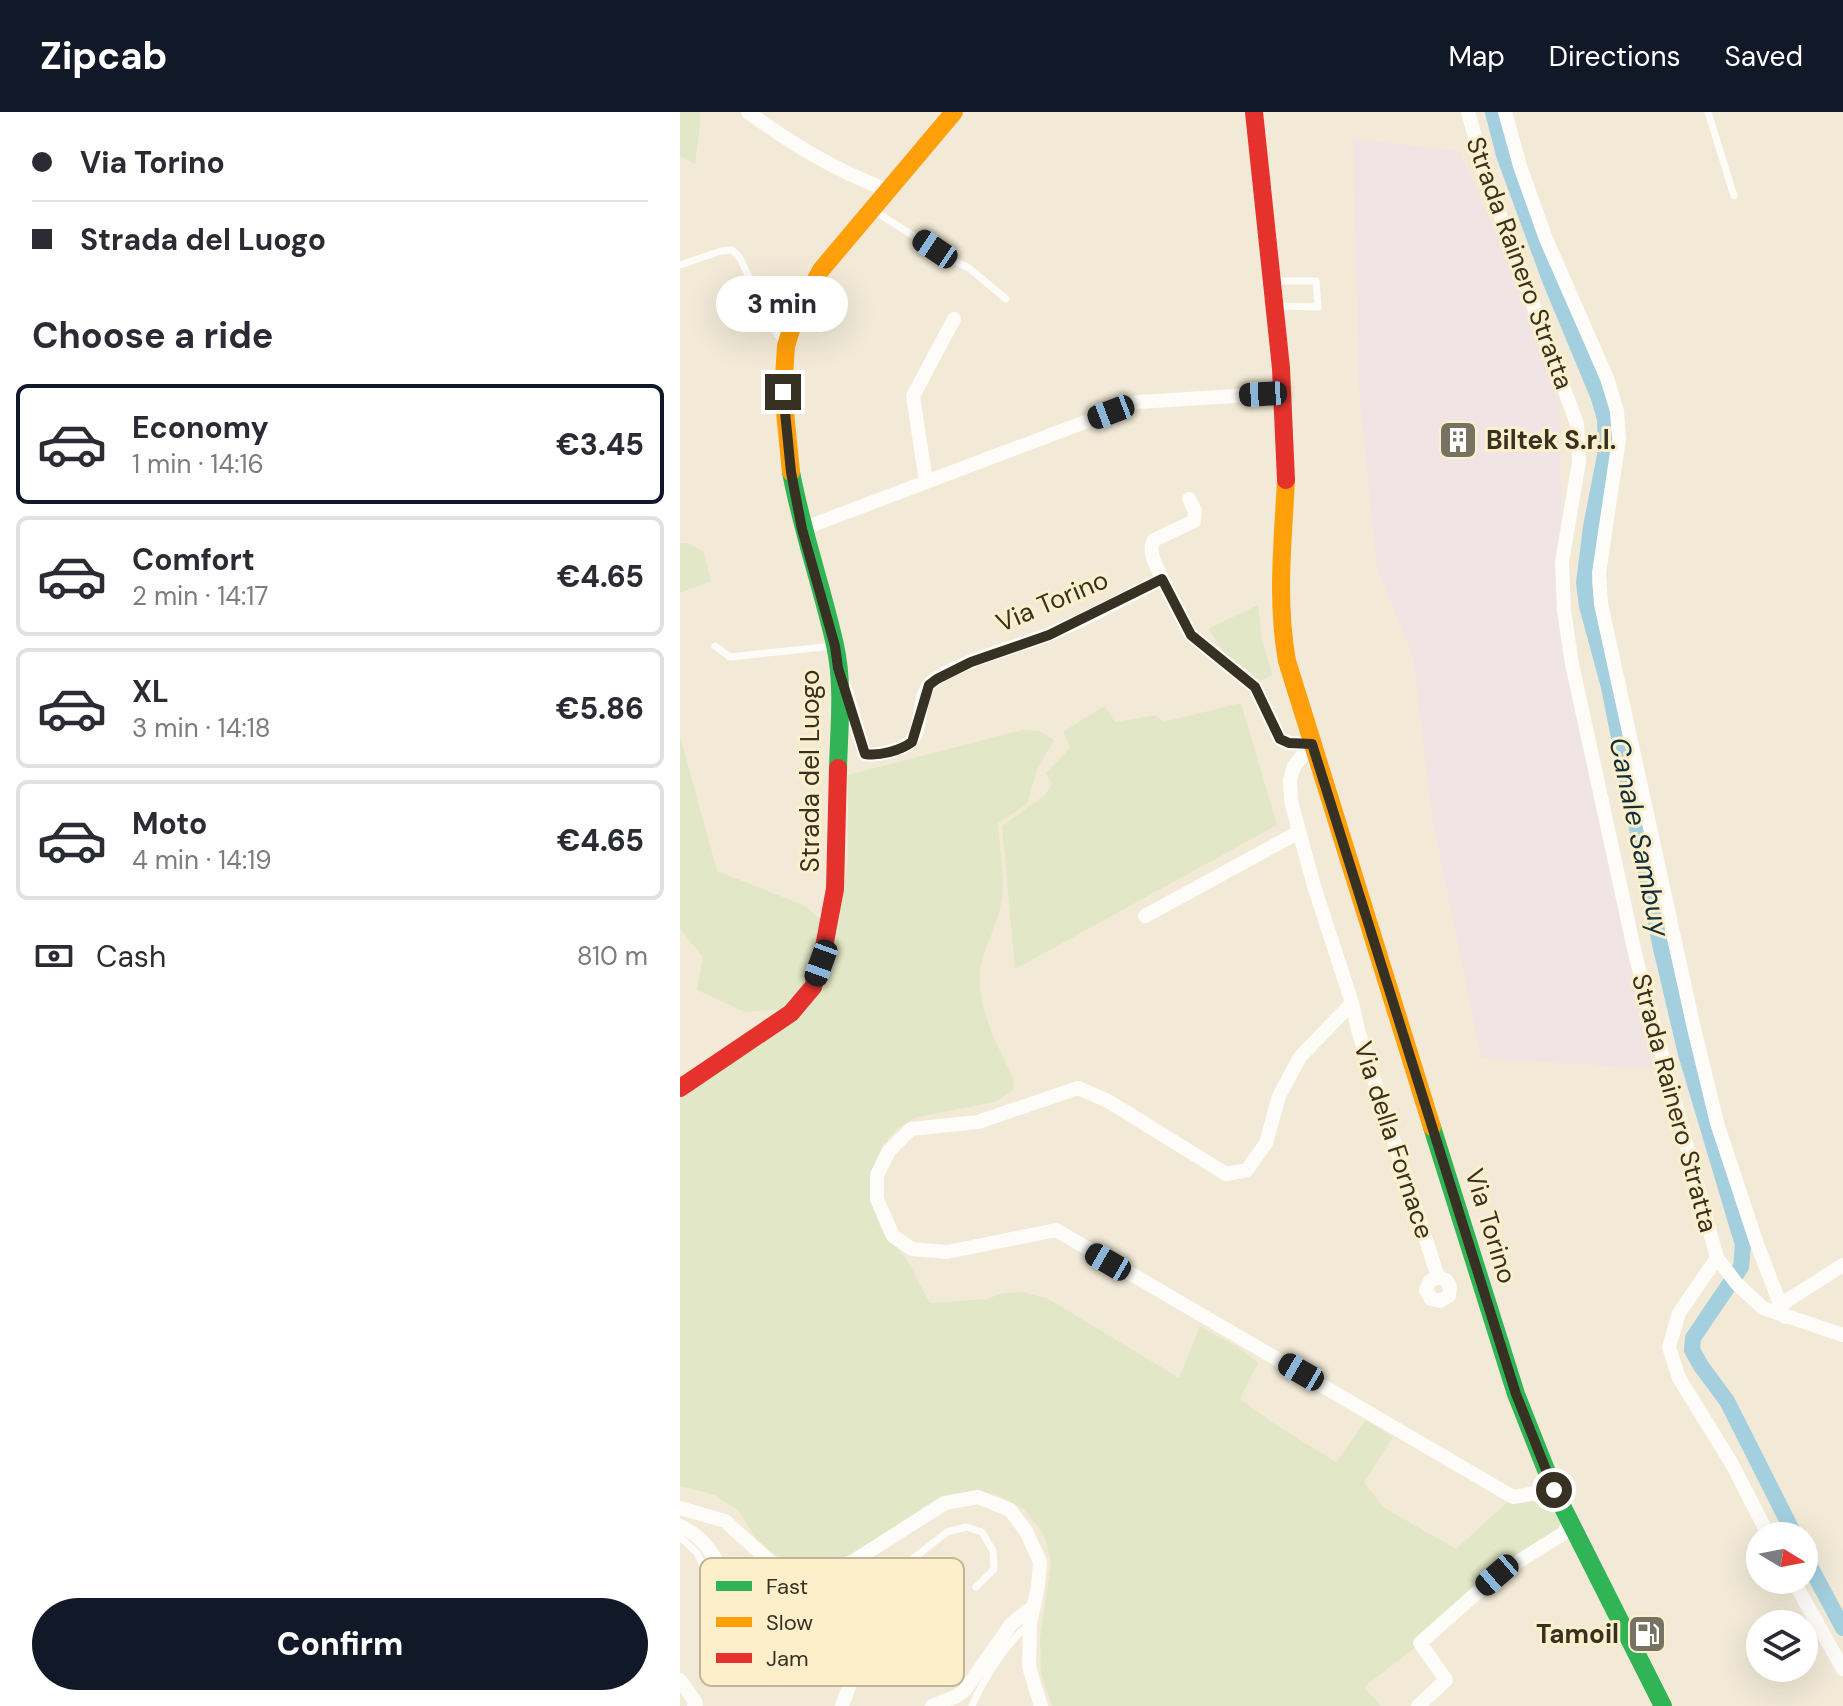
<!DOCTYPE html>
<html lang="en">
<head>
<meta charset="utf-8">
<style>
	:root { --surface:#fff; --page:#f7f7f7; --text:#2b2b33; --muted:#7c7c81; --line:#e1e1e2; --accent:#111827 }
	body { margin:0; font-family:"DM Sans",sans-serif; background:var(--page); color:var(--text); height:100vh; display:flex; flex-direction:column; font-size:30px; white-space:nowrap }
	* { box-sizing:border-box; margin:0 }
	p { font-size:26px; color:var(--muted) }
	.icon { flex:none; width:44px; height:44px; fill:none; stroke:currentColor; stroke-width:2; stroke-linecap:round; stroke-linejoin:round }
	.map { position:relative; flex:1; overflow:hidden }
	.sheet { display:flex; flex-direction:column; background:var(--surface); width:680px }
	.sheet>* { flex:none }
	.hud { display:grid; align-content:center; height:176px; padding:0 32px; background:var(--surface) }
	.needle { width:52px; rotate:100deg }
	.controls { position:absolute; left:1066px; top:1410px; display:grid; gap:16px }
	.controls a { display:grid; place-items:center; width:72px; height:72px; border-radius:50%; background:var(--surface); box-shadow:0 8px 32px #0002; font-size:40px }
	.end { position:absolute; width:36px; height:36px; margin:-18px; border:10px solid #363123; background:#fff; box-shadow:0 0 0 4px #fff }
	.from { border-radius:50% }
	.bubble { position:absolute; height:56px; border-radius:28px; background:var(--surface); box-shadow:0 8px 32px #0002; font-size:26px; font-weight:800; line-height:56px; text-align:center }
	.car { position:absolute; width:24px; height:48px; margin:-24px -12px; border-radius:10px; box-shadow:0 0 6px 2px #0007; background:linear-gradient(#222 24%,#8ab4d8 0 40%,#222 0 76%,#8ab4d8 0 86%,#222 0) }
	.hud b { display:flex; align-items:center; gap:28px; height:76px; font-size:30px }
	.hud b+b { border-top:2px solid var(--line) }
	.hud i { width:20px; height:20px; background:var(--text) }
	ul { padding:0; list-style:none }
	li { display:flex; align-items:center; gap:24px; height:120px; margin:0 16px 12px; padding:0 16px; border:4px solid var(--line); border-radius:12px }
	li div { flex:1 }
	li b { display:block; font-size:30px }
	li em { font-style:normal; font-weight:800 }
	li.on { border-color:var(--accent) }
	li>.icon { width:72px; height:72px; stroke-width:1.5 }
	h2 { padding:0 32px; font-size:36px; line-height:96px }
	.pay { display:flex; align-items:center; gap:20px; height:88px; padding:0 32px; font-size:30px }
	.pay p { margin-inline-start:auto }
	.button { display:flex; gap:16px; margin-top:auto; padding:16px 32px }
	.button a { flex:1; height:92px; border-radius:48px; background:var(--accent); color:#fff; font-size:32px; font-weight:800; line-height:92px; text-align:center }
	header { display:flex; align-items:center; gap:48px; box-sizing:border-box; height:112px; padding:0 40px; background:var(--accent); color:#fff }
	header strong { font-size:38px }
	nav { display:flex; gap:44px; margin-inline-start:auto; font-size:28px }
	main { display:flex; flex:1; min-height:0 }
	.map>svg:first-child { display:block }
	.industrial { fill:#f1e4e5 }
	.green { fill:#e2e7c7 }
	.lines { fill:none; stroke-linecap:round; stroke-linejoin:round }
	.canal { stroke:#a3cfdf; stroke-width:16 }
	.lane { stroke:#fdfcf9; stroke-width:7 }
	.street { stroke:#fdfcf9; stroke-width:14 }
	.fast { stroke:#30b455; stroke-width:18 }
	.slow { stroke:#ff9f0a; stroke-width:18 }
	.jam { stroke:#e5322d; stroke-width:18 }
	.route { stroke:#363123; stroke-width:10 }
	.labels { text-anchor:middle; stroke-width:6; stroke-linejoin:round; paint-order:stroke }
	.street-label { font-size:26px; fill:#363123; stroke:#feefcb }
	.poi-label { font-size:26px; font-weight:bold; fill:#363123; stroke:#feefcb; text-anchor:start }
	.water-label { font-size:28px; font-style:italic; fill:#11303e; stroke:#feefcb }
	.key { fill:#feefcb; stroke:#c2b699; stroke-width:2 }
	.key-label { font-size:22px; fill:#363123 }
</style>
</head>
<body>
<header>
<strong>Zipcab</strong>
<nav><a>Map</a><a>Directions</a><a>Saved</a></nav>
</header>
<main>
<section class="sheet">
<div class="hud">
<b><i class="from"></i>Via Torino</b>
<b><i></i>Strada del Luogo</b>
</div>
<h2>Choose a ride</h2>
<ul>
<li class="on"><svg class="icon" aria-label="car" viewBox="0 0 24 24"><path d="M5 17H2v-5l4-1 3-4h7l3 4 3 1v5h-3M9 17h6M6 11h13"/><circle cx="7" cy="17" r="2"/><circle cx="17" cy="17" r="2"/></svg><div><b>Economy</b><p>1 min · 14:16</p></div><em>€3.45</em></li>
<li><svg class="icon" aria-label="car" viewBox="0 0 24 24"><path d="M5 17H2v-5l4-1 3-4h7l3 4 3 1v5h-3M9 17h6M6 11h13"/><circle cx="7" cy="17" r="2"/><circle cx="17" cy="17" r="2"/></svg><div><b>Comfort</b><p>2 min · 14:17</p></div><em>€4.65</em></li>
<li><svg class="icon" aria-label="car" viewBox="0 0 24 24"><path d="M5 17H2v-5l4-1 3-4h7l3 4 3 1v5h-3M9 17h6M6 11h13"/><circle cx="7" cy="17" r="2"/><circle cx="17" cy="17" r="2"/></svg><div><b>XL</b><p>3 min · 14:18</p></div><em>€5.86</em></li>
<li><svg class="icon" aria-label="car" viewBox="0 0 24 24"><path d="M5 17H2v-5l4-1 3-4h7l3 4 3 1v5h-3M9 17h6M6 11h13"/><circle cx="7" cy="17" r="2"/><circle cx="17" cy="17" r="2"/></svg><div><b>Moto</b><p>4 min · 14:19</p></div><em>€4.65</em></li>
</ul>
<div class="pay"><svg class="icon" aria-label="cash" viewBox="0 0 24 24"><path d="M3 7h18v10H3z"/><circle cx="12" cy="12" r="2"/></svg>Cash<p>810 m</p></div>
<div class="button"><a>Confirm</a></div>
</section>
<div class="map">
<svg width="1163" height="1594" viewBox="0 0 1163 1594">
	<rect width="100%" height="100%" fill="#f2ead7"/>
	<path class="industrial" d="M673,27L779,39L879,261L882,450L919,674L952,828L973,957L801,946L752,705L733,545L697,456L679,281Z"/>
	<path class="green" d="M0,0H20V13L15,52L0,44Z
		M0,431H8L24,440L31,469L0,481Z
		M578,493L582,527L592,563L581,569L544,540L528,517Z
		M561,591L597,713L335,857L322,714L365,683L372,672L366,661L390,636L383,620L424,594L435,610L476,603L483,610Z
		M342,618L359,619L374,628L357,658L347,692L318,711C320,735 324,761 322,785C319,817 296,842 300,875C303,909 320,938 334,968L333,978L314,990L238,1005L219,1015L203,1033L191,1059L190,1088L202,1120L226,1146L250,1191L307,1187L323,1181L341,1180L367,1186L499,1266L520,1214L559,1236L578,1251L560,1287L593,1311L656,1350L686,1308L713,1325L684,1370L703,1395L776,1437L833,1385L882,1393L884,1421L684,1575L701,1594H372L361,1561L360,1525L371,1451L364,1423L344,1397L316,1382L289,1380L259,1385L165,1447L140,1453L119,1452L97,1444L77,1428L59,1399L35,1383L0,1374V984L116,907L142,880L157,824L168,745V663Z
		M0,624L37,759L123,793L141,807L136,849L111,896L65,900L17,878L23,845L0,817Z"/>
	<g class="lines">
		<path class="canal" d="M813,0L824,43L870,168L919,286L925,307L926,338L911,415L904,471L907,494L929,575L980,832L1006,942L1063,1133L1061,1155L1013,1226L1012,1238L1021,1254L1047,1289L1115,1424
			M1124,1443L1163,1516"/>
		<path class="lane" d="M1028,0L1054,84
			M193,98L268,146L289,156L326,187
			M0,153L41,139L52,138L60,146L92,214L102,229
			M596,169H636L638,195L597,194
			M35,534L50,545L153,534
			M0,1425L17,1441L24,1455
			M137,1519L173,1487L225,1453L267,1420L286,1415L302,1420L313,1439L314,1457L296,1475
			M292,1594C303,1568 328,1528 350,1512"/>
		<path class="street" d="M68,0C115,34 153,57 207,78
			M788,0L809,73L897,312L899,350L882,450L884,499L892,552L956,846L1037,1146L1057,1172L1083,1196L1163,1223
			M825,0L840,54L866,127L927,266L937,299L939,327L919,461L921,492L1013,912L1037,1011L1076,1129L1105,1205
			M246,370L233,284L274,207
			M122,417L458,290L604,281
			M482,467C477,455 467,440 474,428L514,409L515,399L509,387
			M164,573L185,642C196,644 204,641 215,638C250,628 232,597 249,573C263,554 343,533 367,523C406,508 444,486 482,467L511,523L575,575L600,627L609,631L632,632
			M632,632L614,654L610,668L611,689L634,774L672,891L678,918L758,1165L766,1168L770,1175L769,1184L760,1189L751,1187L746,1178L750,1169L758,1165
			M465,804L619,720
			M672,891L620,945L599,984L586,1031L567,1058L546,1062L428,989L398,976L298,1010L231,1017L209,1039L197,1063V1087L213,1124L232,1137L267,1140L376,1118L833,1385L874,1378
			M1037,1146L999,1201L989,1235L999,1266L1052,1352L1089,1424
			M1100,1193L1163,1153
			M0,1396L45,1409L97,1456L135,1462L172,1450L265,1391L298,1385L330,1398L346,1419L360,1450L358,1474L350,1512L349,1555L361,1594
			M0,1414C35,1428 41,1469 69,1491C84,1504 136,1519 156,1526C184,1548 172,1565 162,1594
			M1113,1468L1163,1557
			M0,1568L16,1591L14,1594
			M252,1594L277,1584L285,1578L332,1511L353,1495
			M738,1594L766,1568L740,1531L817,1463L884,1421L890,1408"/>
		<path class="fast" d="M111,360C122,419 142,475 155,533C164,573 159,616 158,656
			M752,1015L836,1282L874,1378L983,1594"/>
		<path class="slow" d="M111,360L103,280L106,234L115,205L141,158L274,0
			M606,368C603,429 596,488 607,549L752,1015"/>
		<path class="jam" d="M574,0L601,256L606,368
			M0,976L111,901L133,875L141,851L155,777L158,656"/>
	</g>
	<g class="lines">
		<path class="route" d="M103,280L111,360L122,417L155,534L158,556L185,642C199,644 220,639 232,630L249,573L257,567L291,550L369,523L482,467L511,523L575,575L600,627L609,631L632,632L836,1282L874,1378"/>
	</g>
	<defs>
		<symbol id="building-square" viewBox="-11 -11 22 22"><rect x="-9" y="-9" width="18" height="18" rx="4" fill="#787262" stroke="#feefcb"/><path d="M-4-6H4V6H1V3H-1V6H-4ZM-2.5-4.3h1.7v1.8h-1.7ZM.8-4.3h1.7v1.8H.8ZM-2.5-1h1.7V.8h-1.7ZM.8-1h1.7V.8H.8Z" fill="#fff"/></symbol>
		<symbol id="fuel-square" viewBox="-11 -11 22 22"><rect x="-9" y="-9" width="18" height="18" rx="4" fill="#787262" stroke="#feefcb"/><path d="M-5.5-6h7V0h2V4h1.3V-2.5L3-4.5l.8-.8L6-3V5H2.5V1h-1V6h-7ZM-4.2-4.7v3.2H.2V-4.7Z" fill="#fff"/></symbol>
	</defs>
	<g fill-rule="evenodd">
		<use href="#building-square" x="756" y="306" width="44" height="44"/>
		<use href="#fuel-square" x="945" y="1500" width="44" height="44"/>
	</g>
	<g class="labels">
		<g class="street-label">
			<text transform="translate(840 151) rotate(70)" y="9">Strada Rainero Stratta</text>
			<text transform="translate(372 489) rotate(-23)" y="9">Via Torino</text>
			<text transform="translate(130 659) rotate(-90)" y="9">Strada del Luogo</text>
			<text transform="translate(995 991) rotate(75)" y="9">Strada Rainero Stratta</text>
			<text transform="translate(714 1028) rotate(72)" y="9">Via della Fornace</text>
			<text transform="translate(811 1114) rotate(73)" y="9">Via Torino</text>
		</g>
		<g class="poi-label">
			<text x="806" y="337">Biltek S.r.l.</text>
			<text x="939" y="1531" text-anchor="end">Tamoil</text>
		</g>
		<g class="water-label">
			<text transform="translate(960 725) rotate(78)" y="10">Canale Sambuy</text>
		</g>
	</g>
	<rect x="20" y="1446" width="264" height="128" rx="12" class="key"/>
	<rect x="36" y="1469" width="36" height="10" fill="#30b455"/>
	<rect x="36" y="1505" width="36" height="10" fill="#ff9f0a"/>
	<rect x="36" y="1541" width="36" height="10" fill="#e5322d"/>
	<g class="key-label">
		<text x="86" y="1482">Fast</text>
		<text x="86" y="1518">Slow</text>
		<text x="86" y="1554">Jam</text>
	</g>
</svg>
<div class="controls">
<a><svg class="needle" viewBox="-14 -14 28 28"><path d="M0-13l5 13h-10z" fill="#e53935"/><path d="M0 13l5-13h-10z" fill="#7c7c81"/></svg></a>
<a><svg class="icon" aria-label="layers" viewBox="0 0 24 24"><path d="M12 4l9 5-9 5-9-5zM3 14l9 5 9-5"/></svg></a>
</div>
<i class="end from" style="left:874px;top:1378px"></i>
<i class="end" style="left:103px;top:280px"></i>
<div class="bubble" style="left:36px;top:164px;width:132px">3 min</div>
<i class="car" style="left:255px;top:137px;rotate:304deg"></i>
<i class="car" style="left:583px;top:282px;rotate:267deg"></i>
<i class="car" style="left:431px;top:300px;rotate:249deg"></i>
<i class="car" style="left:141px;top:851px;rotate:200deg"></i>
<i class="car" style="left:428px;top:1150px;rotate:300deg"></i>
<i class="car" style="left:621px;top:1260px;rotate:300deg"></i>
<i class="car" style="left:817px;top:1463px;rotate:229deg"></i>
</div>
</main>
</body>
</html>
